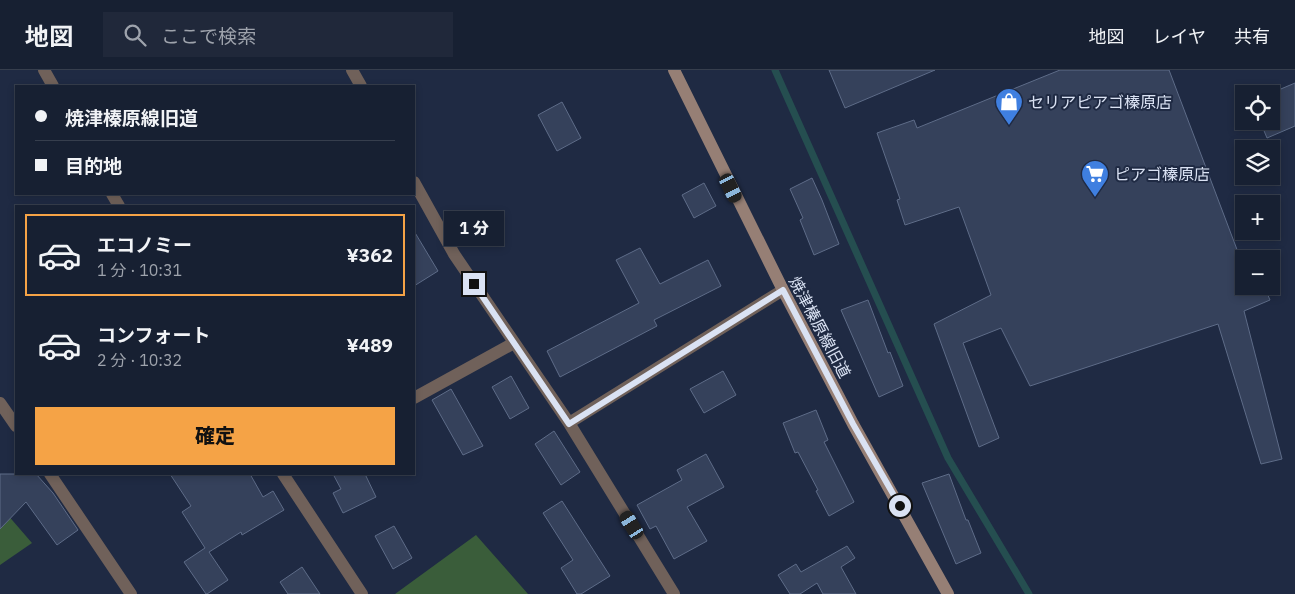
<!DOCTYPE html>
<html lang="ja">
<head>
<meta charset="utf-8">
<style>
	:root { --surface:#172032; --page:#20283a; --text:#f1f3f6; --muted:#9ea3ac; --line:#363e4d; --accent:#f5a346 }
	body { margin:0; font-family:"IBM Plex Sans","Noto Sans JP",sans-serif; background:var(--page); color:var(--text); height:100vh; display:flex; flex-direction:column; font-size:19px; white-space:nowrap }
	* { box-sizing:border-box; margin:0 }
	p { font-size:16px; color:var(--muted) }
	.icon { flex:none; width:28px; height:28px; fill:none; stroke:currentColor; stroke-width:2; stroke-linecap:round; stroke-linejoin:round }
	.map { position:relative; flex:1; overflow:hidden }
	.sheet { position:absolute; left:15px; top:135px; width:400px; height:270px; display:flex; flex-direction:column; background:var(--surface); border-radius:0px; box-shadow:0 2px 8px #0003,0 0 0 1px var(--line) }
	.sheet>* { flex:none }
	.top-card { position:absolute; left:15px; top:15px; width:400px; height:110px; border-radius:0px; box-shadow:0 2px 8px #0003,0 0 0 1px var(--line); display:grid; align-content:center; height:110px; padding:0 20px; background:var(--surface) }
	.tools { position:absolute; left:1235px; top:15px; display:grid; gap:10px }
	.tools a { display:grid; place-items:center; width:45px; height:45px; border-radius:0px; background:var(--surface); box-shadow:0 2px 8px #0003,0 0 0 1px var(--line); font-size:25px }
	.end { position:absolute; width:22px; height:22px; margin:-11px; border:6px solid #dae2f3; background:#111; box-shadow:0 0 0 2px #111 }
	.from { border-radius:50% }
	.bubble { position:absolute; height:35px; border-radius:0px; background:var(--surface); box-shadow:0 2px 8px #0003,0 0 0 1px var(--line); font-size:16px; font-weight:800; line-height:35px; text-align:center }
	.car { position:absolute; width:15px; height:30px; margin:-15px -8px; border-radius:6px; box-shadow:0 0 4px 1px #0007; background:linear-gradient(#222 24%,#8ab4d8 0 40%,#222 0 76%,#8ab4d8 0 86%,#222 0) }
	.top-card b { display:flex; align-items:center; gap:18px; height:48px; font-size:19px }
	.top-card b+b { border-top:1px solid var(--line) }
	.top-card i { width:12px; height:12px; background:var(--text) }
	ul { padding:9px 0 0; list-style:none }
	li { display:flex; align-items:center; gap:15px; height:82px; margin:0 10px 8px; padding:0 10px; border:2px solid transparent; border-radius:0px }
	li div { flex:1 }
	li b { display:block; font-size:19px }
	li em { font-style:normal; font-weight:800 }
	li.selected { border-color:var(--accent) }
	li>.icon { width:45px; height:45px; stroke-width:1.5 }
	.button { display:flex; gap:10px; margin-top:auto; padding:10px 20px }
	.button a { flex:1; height:58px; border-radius:0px; background:var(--accent); color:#111; font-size:20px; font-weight:800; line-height:58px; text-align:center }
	header { display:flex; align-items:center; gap:30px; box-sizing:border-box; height:70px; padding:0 25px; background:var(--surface); border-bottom:1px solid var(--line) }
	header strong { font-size:24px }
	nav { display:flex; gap:28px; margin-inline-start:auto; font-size:18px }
	.search { width:350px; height:45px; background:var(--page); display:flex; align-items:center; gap:12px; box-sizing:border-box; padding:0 18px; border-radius:0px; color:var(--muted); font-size:19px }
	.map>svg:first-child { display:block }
	.green { fill:#3a5d3a }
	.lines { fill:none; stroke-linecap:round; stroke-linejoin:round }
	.stream { stroke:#254e50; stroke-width:7 }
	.building { fill:#35415b; stroke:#5e6c88 }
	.street { stroke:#70615a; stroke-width:12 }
	.secondary { stroke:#967f75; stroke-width:12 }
	.route { stroke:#dae2f3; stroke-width:6 }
	.labels { text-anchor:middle; stroke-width:4; stroke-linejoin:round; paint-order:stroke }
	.poi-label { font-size:16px; fill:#dae2f3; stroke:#1f2a43; text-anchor:start }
	.street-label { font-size:16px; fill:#dae2f3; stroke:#1f2a43 }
</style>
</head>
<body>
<header>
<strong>地図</strong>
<div class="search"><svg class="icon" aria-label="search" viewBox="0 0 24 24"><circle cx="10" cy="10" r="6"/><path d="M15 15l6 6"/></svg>ここで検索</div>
<nav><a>地図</a><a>レイヤ</a><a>共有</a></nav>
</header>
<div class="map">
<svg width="1295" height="524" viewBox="0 0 1295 524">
	<rect width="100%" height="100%" fill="#1f2a43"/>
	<path class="green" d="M0,436L32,473L0,495Z
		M476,465L528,524H395Z"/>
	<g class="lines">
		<path class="stream" d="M775,0L948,388L1029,524"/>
	</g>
	<path class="building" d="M829,0H935L845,38Z
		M1060,0H1169L1244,198V216H1264L1270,230L1244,241L1282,389L1261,394L1218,254L1030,316L1001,258L963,273L999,368L979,377L934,254L991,225L959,137L905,155L897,130L900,129L877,63L914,50L917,58Z
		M1295,13V56L1267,68L1260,51H1271V24H1269Z
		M562,32L581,68L557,81L538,45Z
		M812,108L822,130L839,174L814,185L800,150L803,148L790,119Z
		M704,113L716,136L694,148L682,125Z
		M414,161L438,201L414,216Z
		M640,178L660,214L708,190L721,216L654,250L657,256L560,307L547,281L639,233L616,190Z
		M868,230L888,283L890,282L903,316L879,327L841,240Z
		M723,301L736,325L704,343L690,319Z
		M511,306L529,338L510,349L492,317Z
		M451,319L483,376L463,385L432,330Z
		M816,340L828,370L824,372L854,432L829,446L816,421L818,420L798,382L795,383L783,353Z
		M554,361L580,402L561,415L535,374Z
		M706,384L724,417L687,437L707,471L674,489L656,456L650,459L637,435L682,410L677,400Z
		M0,404H36L53,423L78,460L57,475L26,432L0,459Z
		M170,404H250L263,427L273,421L284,440L242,465L241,462L209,482L228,510L207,524H206L184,492L205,478L182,442L191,436Z
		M333,404H365L376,427L343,443L333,423L341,419Z
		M949,404L966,450H968L981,483L956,494L922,413Z
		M562,431L610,506L581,524H577L561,498L573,490L543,443Z
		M394,456L412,488L393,499L375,466Z
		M847,476L855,488L841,497L856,524H823L817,513L800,524H790L778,505L796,494L801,502Z
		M302,497L320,524H288L280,512Z"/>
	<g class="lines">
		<path class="street" d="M44,0L53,16
			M352,0L361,16
			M414,112L454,184L569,353L674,524
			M112,124L119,136
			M414,328L514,273
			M0,333L16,356
			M569,353L783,220
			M50,404L131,524
			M283,404L362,524"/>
		<path class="secondary" d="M674,0L783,220L853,354L948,524"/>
	</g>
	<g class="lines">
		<path class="route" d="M474,214L569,354L783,220L853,354L900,436"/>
	</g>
	<defs>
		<symbol id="shop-pin" viewBox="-11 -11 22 30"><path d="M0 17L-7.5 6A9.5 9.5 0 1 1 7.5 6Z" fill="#3f7fe0" stroke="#1f2a43"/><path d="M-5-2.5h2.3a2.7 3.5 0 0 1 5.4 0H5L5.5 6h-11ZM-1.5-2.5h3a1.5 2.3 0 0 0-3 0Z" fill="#fff"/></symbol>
		<symbol id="supermarket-pin" viewBox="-11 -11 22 30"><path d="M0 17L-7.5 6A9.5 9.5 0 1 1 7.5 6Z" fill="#3f7fe0" stroke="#1f2a43"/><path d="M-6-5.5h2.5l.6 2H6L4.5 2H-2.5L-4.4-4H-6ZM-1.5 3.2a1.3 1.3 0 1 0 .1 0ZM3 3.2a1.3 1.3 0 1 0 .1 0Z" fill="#fff"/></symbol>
	</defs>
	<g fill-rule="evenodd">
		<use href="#shop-pin" x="993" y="16" width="32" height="43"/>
		<use href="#supermarket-pin" x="1079" y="88" width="32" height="43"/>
	</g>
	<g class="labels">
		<g class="poi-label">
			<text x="1028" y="38">セリアピアゴ榛原店</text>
			<text x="1114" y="110">ピアゴ榛原店</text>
		</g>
		<g class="street-label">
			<text transform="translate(820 257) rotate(62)" y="6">焼津榛原線旧道</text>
		</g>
	</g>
</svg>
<div class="tools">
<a><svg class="icon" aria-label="locate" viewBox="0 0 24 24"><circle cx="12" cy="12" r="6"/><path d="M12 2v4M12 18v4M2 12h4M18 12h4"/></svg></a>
<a><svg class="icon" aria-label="layers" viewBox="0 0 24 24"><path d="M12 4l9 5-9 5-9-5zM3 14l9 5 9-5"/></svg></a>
<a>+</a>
<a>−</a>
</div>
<i class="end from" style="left:900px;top:436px"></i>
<i class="end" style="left:474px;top:214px"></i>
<div class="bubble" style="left:444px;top:141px;width:60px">1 分</div>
<i class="car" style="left:731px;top:118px;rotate:154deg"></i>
<i class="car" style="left:632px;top:455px;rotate:328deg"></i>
<div class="top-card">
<b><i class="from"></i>焼津榛原線旧道</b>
<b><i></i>目的地</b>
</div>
<section class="sheet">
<ul>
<li class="selected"><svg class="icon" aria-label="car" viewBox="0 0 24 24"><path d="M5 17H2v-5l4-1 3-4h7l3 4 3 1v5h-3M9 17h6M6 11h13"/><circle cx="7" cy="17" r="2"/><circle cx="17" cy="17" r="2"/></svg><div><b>エコノミー</b><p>1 分 · 10:31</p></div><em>¥362</em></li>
<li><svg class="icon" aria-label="car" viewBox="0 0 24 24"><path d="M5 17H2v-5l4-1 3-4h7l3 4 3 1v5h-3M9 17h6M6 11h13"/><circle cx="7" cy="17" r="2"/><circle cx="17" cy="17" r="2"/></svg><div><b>コンフォート</b><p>2 分 · 10:32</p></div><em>¥489</em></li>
</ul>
<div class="button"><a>確定</a></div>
</section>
</div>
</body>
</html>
